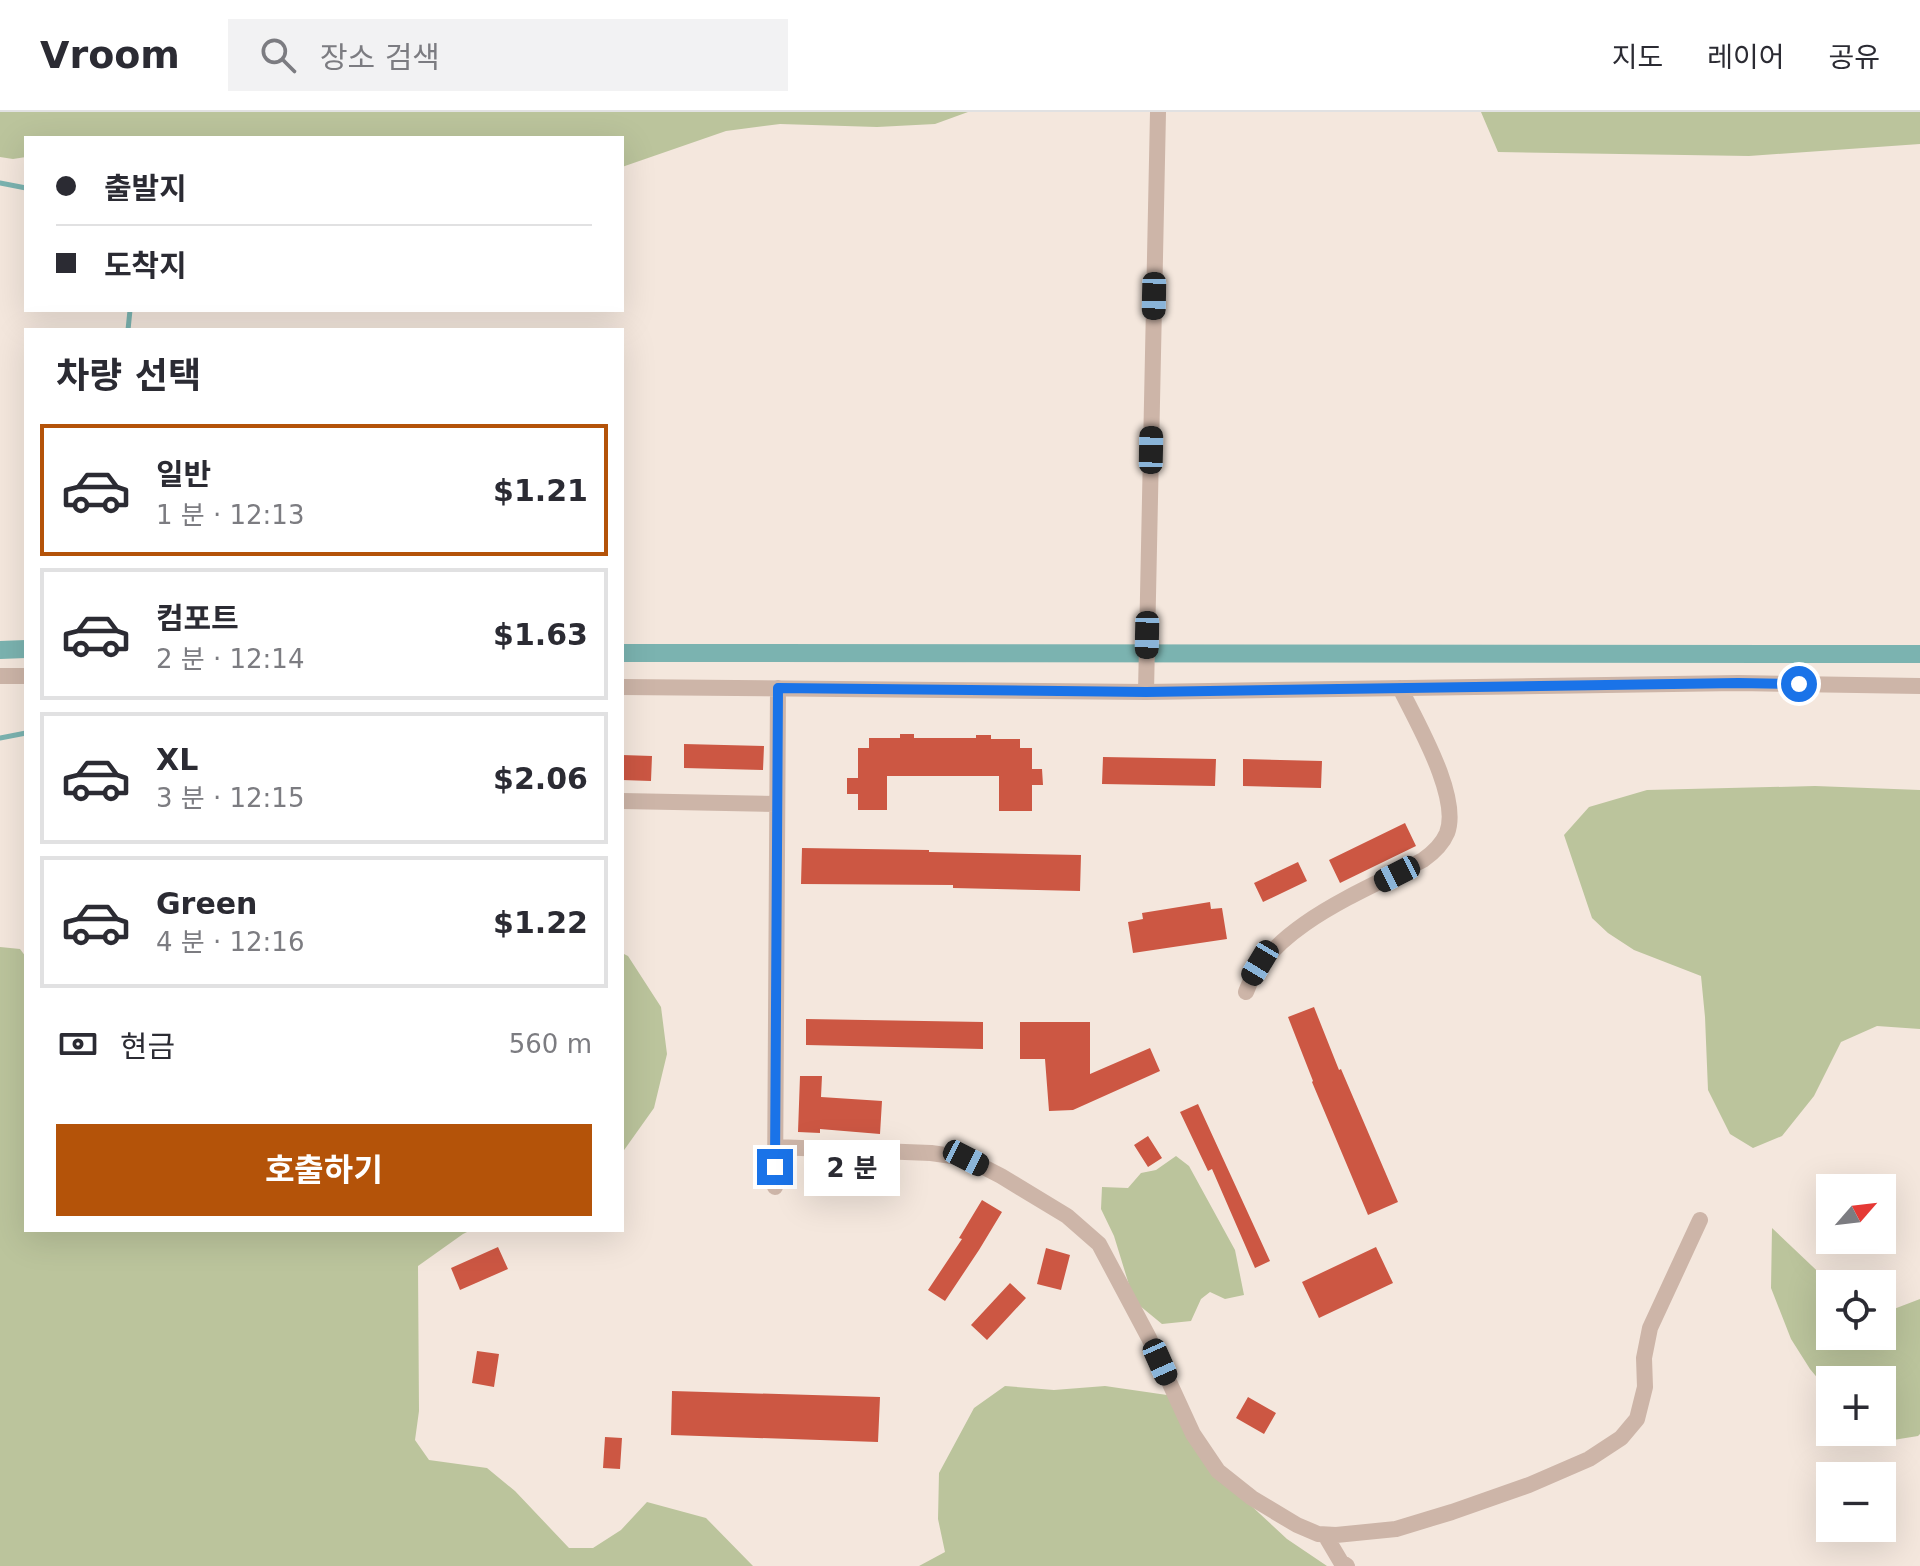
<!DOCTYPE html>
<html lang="ko">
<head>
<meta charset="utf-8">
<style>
	:root { --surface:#fff; --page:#f2f2f3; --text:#2b2b33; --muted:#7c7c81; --line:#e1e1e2; --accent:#b45309 }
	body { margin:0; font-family:"DejaVu Sans","Noto Sans KR",sans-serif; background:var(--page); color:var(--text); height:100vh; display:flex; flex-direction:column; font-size:30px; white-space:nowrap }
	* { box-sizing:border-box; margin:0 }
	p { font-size:26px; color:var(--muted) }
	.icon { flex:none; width:44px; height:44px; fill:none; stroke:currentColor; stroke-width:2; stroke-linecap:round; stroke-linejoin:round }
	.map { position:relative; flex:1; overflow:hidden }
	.side { position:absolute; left:24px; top:216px; width:600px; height:904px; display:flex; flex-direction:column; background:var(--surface); border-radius:0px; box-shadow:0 8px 32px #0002 }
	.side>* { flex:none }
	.hud { position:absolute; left:24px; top:24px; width:600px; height:176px; border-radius:0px; box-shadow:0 8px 32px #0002; display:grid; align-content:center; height:176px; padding:0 32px; background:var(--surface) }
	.needle { width:52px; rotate:62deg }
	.fabs { position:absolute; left:1816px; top:1062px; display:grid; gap:16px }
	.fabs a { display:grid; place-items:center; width:80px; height:80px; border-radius:0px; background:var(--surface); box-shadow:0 8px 32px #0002; font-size:40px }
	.end { position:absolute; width:36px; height:36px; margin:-18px; border:10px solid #1a73e8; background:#fff; box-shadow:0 0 0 4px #fff }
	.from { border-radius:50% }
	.bubble { position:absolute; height:56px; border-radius:0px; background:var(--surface); box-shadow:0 8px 32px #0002; font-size:26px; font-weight:700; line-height:56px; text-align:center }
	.car { position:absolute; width:24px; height:48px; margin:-24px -12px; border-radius:10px; box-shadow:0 0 6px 2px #0007; background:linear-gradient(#222 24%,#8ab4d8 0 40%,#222 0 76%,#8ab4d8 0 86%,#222 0) }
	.hud b { display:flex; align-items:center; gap:28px; height:76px; font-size:30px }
	.hud b+b { border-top:2px solid var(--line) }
	.hud i { width:20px; height:20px; background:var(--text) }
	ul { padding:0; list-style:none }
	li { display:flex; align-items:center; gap:24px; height:132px; margin:0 16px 12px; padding:0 16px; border:4px solid var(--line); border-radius:0px }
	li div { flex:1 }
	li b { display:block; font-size:30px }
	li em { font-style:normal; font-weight:700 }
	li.on { border-color:var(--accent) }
	li>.icon { width:72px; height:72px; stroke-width:1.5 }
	h2 { padding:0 32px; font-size:36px; line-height:96px }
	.pay { display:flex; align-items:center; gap:20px; height:88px; padding:0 32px; font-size:30px }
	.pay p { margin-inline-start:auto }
	.action { display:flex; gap:16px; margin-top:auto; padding:16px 32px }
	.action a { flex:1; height:92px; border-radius:0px; background:var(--accent); color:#fff; font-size:32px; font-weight:700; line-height:92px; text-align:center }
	header { display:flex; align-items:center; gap:48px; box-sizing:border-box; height:112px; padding:0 40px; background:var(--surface); border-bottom:2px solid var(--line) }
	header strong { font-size:38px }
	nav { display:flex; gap:44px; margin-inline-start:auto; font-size:28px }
	.search { width:560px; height:72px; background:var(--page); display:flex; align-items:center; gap:20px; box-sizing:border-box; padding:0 28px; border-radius:0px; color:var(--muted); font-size:30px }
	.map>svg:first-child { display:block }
	.green { fill:#bbc49c }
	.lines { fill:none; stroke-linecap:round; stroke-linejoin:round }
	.stream { stroke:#7bb3b0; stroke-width:5 }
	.canal { stroke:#7bb3b0; stroke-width:18 }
	.building { fill:#cc5743 }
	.minor { stroke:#cdb5a8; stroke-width:16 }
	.route { stroke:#1a73e8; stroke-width:10 }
</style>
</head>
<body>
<header>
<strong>Vroom</strong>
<div class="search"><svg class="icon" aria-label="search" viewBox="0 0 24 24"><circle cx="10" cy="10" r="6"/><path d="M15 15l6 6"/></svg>장소 검색</div>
<nav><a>지도</a><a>레이어</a><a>공유</a></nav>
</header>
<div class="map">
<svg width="1920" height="1454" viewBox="0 0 1920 1454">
	<rect width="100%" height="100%" fill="#f4e7dd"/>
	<path class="green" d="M0,0H968L935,12L877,15L780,12L726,19L622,55V26H26V45L13,47L0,45Z
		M1481,0H1920V32L1749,44L1498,40Z
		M1815,674L1920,678V917L1877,914L1841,930L1814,984L1782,1024L1753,1036L1730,1022L1708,978L1705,905L1701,864L1634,838L1608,821L1592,806L1564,723L1589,695L1647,678Z
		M0,835L20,837L26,845V1118H471L463,1122L418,1154L419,1299L415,1328L429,1348L487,1356L515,1379L569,1436H593L621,1418L647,1390L706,1406L753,1454H0Z
		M622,841L628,844L661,895L667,942L654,996L622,1041Z
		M1176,1044L1189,1054L1235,1138L1244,1183L1225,1187L1210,1180L1201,1187L1191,1209L1162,1212L1134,1189L1114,1124L1101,1097L1102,1075L1128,1076L1141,1061L1156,1058Z
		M1772,1116L1831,1172H1830V1224H1882V1199L1886,1200L1920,1187V1322L1918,1324L1893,1328L1875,1320H1882V1268H1830V1281L1810,1257L1791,1227L1771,1176Z
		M1005,1274L1054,1278L1105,1274L1167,1283L1246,1389L1287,1427L1327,1454H919L945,1440L938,1407L939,1361L974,1296Z"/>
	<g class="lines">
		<path class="stream" d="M0,71L26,76
			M128,218L130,198
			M0,626L26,621"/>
		<path class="canal" d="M0,538L26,537
			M622,541L1920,542"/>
	</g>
	<path class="building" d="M900,622H914V626H976V623H991V627H1020V636H1032V657H1042L1043,673H1032V699H999V664H887V698H858V682H847V666H858V636H869V626H900Z
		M684,632L764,634L763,658L684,656Z
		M622,643L652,644L651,669L622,668Z
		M1103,645L1216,647L1215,674L1102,672Z
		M1243,647L1322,649L1321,676L1243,674Z
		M1405,711L1416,734L1340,771L1329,748Z
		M802,736L929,738V740L1081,743L1080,779L953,776V773L801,772Z
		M1298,750L1307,769L1263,790L1254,771Z
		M1210,790L1211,797L1222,796L1227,827L1133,841L1128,810L1143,807L1142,801Z
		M1314,895L1339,958L1341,957L1398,1090L1368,1103L1312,970L1313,969L1288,905Z
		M806,907L983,910V937L806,933Z
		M1020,910H1090V962L1150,936L1160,959L1073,998L1049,999L1045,947H1020Z
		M800,964H822L821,985L882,989L880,1022L820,1017V1021L798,1020Z
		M1198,992L1270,1149L1255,1156L1212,1057L1208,1059L1180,1000Z
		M1148,1024L1162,1046L1148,1055L1134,1033Z
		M982,1088L1002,1100L979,1138L945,1189L928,1178L962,1127L959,1126Z
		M498,1135L508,1157L460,1178L451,1156Z
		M1376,1135L1393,1171L1319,1206L1302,1170Z
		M1046,1136L1070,1143L1061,1178L1037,1172Z
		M1010,1171L1026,1186L987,1228L971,1213Z
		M477,1239L499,1242L494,1275L472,1271Z
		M672,1279L880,1285L878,1330L671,1323Z
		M1248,1285L1276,1301L1264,1322L1236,1306Z
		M605,1325L622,1326L620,1357L603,1356Z"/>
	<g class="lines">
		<path class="minor" d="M0,564H26
			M622,575L1146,580L1738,571L1920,574
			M1146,580L1158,0
			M622,689L776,692
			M1246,880C1270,814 1364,779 1423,748C1433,741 1442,733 1447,721C1461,685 1416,609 1400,576
			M775,1035L931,1041L966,1046L1001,1064L1067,1104L1099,1132L1149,1226L1193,1322L1218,1359L1252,1386L1297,1413L1318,1422L1336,1423L1396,1417L1452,1400L1529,1373L1589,1347L1621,1326L1637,1307L1645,1275L1644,1246L1650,1216L1700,1108
			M775,1075L778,576
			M1325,1423L1341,1450L1347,1454"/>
	</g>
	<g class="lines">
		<path class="route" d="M775,1055L778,576L1146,580L1738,571L1799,572"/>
	</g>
</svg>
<div class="fabs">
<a><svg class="needle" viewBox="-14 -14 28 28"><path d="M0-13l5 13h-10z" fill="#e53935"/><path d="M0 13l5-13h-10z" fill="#7c7c81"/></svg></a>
<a><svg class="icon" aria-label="locate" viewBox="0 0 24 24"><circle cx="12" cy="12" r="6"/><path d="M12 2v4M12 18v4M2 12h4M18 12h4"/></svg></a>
<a>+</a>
<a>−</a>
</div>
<i class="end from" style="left:1799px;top:572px"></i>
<i class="end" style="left:775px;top:1055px"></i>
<div class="bubble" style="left:804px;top:1028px;width:96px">2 분</div>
<i class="car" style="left:1154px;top:184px;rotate:181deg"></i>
<i class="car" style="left:1151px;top:338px;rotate:1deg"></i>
<i class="car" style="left:1147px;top:523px;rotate:181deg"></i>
<i class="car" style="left:1397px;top:762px;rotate:243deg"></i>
<i class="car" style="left:1260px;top:851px;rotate:211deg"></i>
<i class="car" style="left:966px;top:1046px;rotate:117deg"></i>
<i class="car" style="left:1160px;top:1250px;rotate:156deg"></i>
<div class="hud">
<b><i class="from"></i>출발지</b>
<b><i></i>도착지</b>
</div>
<section class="side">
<h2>차량 선택</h2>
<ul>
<li class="on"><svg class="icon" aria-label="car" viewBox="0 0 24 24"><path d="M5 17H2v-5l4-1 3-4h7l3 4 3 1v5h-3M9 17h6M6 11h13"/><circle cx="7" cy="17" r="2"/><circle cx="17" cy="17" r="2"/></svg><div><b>일반</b><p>1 분 · 12:13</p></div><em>$1.21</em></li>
<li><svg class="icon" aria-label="car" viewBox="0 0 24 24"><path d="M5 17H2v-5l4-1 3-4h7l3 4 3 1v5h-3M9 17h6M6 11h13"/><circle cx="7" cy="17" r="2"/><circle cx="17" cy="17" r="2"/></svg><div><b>컴포트</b><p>2 분 · 12:14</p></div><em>$1.63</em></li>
<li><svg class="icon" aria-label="car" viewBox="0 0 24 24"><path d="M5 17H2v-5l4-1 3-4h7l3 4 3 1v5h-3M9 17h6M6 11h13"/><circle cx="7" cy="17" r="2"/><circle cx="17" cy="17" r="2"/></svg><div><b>XL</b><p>3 분 · 12:15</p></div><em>$2.06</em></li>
<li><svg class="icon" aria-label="car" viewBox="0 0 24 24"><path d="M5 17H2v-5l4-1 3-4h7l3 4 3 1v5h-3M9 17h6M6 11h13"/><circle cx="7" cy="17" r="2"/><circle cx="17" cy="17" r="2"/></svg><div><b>Green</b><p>4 분 · 12:16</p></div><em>$1.22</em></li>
</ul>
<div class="pay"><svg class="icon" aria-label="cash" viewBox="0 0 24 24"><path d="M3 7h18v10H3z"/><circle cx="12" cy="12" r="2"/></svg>현금<p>560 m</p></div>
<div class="action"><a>호출하기</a></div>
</section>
</div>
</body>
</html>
